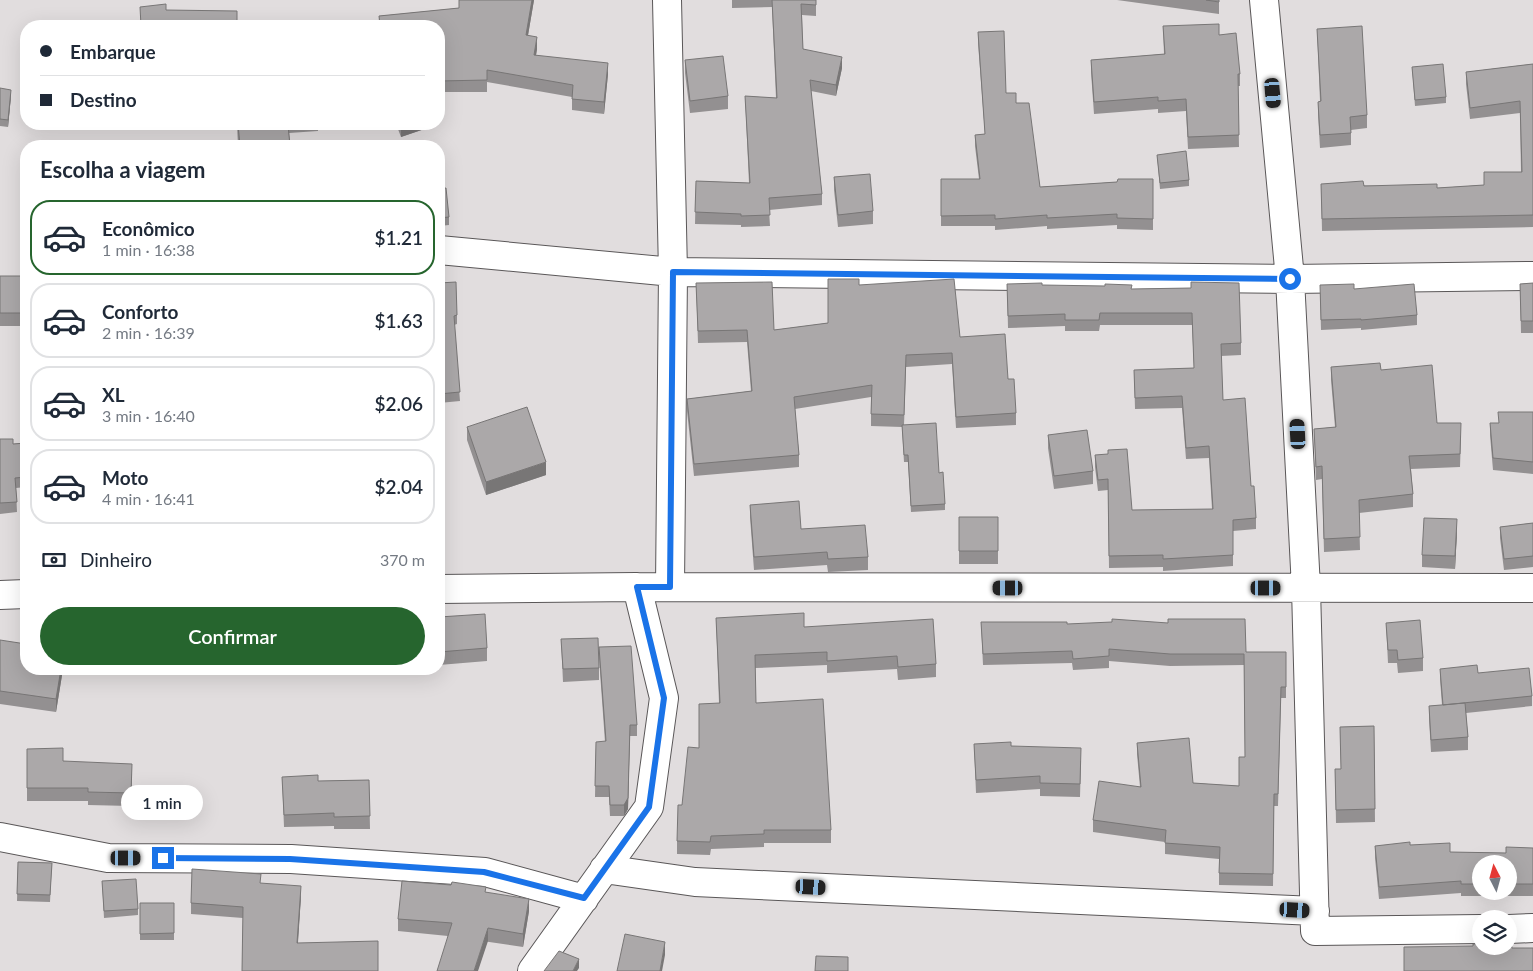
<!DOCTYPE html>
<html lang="pt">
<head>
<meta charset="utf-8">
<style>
	:root { --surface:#fff; --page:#f2f2f3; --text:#1f2937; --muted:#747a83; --line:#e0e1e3; --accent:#26652e }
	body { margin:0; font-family:Lato,sans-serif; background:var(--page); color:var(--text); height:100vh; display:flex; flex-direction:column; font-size:19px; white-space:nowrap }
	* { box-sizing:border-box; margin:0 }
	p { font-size:16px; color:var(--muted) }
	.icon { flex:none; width:28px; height:28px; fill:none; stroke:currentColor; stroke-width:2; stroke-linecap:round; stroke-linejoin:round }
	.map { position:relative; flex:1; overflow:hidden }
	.side { position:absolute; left:20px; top:140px; width:425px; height:535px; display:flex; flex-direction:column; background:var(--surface); border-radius:20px; box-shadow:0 5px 20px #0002 }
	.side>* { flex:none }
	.guide { position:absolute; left:20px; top:20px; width:425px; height:110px; border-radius:20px; box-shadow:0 5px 20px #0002; display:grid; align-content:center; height:110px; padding:0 20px; background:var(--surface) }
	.needle { width:32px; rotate:354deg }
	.controls { position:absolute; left:1472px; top:855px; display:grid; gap:10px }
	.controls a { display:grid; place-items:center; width:45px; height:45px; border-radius:50%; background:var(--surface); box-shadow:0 5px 20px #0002; font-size:25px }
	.end { position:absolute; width:22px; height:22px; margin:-11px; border:6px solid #1a73e8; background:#fff; box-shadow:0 0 0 2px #fff }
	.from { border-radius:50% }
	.bubble { position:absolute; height:35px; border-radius:18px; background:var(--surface); box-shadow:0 5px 20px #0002; font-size:16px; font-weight:600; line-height:35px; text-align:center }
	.car { position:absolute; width:15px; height:30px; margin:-15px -8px; border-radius:6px; box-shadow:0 0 4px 1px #0007; background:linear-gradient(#222 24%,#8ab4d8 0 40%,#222 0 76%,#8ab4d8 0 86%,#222 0) }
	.guide b { display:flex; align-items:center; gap:18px; height:48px; font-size:19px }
	.guide b+b { border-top:1px solid var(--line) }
	.guide i { width:12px; height:12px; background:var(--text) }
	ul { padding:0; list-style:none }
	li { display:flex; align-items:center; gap:15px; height:75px; margin:0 10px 8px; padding:0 10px; border:2px solid var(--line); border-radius:20px }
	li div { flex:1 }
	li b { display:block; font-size:19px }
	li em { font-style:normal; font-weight:600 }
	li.current { border-color:var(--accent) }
	li>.icon { width:45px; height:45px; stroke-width:1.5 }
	h2 { padding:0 20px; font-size:22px; line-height:60px }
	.pay { display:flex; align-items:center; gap:12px; height:55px; padding:0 20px; font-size:19px }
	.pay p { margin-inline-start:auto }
	.button { display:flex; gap:10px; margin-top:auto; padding:10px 20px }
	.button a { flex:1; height:58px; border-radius:30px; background:var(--accent); color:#fff; font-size:20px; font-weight:600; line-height:58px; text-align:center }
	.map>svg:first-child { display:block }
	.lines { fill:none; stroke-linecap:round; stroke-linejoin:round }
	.street-casing { stroke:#5a5758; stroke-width:30 }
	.street { stroke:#fff; stroke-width:28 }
	.wall { fill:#939091; fill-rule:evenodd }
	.shaded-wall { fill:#787676 }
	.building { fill:#aba8a9; stroke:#787676 }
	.route { stroke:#1a73e8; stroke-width:6 }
</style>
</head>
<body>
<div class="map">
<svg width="1533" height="971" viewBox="0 0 1533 971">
	<rect width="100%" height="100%" fill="#e1ddde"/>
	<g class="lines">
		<defs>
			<path id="street" d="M667,0L673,272L670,587
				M1264,0L1290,279L1306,588L1315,931L1481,929
				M439,250L673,272L1290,279L1533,276
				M439,589L637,587
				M0,595L26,594
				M0,837L108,858L291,859L485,872L584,899
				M604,869L695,882L1315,911
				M1509,929L1533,928
				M532,971L649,807L664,698L637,587L1533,588"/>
		</defs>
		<use href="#street" class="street-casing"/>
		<use href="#street" class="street"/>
	</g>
	<path class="wall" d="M534,0L528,35L537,49L536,55L608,74L604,114L572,110V97L487,82V92H439V26H379V16L459,8Z
		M732,0H816V16L802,15L803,49L842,68L836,96L811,91L822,194V205L769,210L770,226L741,227V225L695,224L696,181L749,183L745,96L776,98L772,7L732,8Z
		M1117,0H1219V14Z
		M1163,26L1219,35L1240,74V86H1238L1239,147L1188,149L1186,111L1158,113V109L1094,114L1091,72V60L1164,54Z
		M1317,29L1367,115V128L1351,130V145L1320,148L1318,114V102L1320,101Z
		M978,32L1006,93L1016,103L1040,187L1117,182L1153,179V230L1117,229V225L1047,229V226L995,230V226H941V179H979L975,146V135L985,134L978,43Z
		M685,60L728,96V109L690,113L685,73Z
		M1533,64V227L1322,231L1321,184L1437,188L1484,185L1521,172L1520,113L1470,119L1466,84V72Z
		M1412,67L1446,97V103L1415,106Z
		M0,88L11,96L8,127L0,126Z
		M237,124H318V131L289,133L290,146H238Z
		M396,124H439L401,137Z
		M1157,155L1189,180V186L1160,189Z
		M834,177L873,211V224L838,227L834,190Z
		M439,189L449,217V225L439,226Z
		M0,276H26V326H0Z
		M439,283L457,315V324L454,325L460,401L439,403Z
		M696,283L774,330L828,323L859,285L960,337L1008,379L1016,413V425L956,428L952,364L906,367L904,425L939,473L945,504V510L911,512L908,462H904L902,427L871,426V397L795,409L799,455V467L694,476L687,411V399L751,391L747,342L698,343Z
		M1533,283V333H1521L1520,284Z
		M1007,284L1132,289L1191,288L1241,343V355L1221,356L1223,400L1251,486L1256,518V529L1233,531V566L1163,571V567L1109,568L1108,490L1098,491L1095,467V455L1132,510L1212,509L1209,458L1186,459L1182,408L1135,409L1134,370L1194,368L1192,325H1100L1099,331H1065V326L1008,328Z
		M1354,289L1417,315V325L1361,330V328L1321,330L1320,294Z
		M1331,367L1381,370L1437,423L1461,436L1460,467L1411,469L1413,494V507L1359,513L1360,550L1324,552L1322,479L1316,480L1314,429L1335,427L1331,380Z
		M1533,412V474L1493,470L1490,435V423H1499Z
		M467,427L546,475L486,495L467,440Z
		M1048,435L1093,471V484L1054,489L1048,448Z
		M0,439L13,444L26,443V487L16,488L17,512L0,514Z
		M750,505L801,529L868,557V570L828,572L827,565L754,570L750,517Z
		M959,517L998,551V564H959Z
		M1533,523V567L1504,570L1500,538V527Z
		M1457,532L1455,569L1422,567V555Z
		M439,617L487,648V661L439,665Z
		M716,618L804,627L936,664V677L898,680L897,669L827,673V665L755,668L756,703L831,830V843H764V847L711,849L710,855L677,854V841L682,805L699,748L719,703Z
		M981,622L1067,624L1246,652H1286V698H1281L1278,806H1274L1273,886L1219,885V859L1165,854V842L1093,832V820L1140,787L1137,754V743L1193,783L1239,786L1245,757L1244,665L1170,666L1109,661V668L1073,670L1072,663L983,665Z
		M1386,623L1423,658V671L1398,673L1397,663H1388Z
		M561,639L599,668V680L563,682Z
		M0,640L26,669H63L56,712L0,704Z
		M599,647L637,725V736H630L628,809L624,816H610L609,797H595L596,742H605L599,658Z
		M1440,669L1478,673L1532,696V706L1466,713L1468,737V750L1431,752L1429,719V706L1442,705L1440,679Z
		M1374,726L1375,822L1336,823L1335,769H1341L1340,727Z
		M974,744L1011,746L1081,761L1080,797L1040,796V789L976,793Z
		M27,749L63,761L132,777L131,806L88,805V801H27Z
		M282,777L318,781L369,780L370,829H334V826L284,827Z
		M1410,845L1450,852L1506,853L1533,848V896H1461V893L1379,899L1375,858V846ZM1481,864H1509V891H1481Z
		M18,862L52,863L50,902L17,901Z
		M102,881L138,909V915L104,918Z
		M261,884L301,896L298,943L242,971L243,918L191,914V903Z
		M486,892L529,911L523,947L448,936L398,931V919Z
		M140,903H174V940H140Z"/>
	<path class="shaded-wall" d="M532,0H534L526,47V35Z
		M537,37V49L534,67V55Z
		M842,57V68L836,96V85Z
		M608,63V74L604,114V102Z
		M11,90V96L8,127V120Z
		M439,112V124L401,137V125L404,124H439Z
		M546,462V475L486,495V482Z
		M1457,519V532L1455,569V556Z
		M61,669H63L56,712V699Z
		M630,725L628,809L624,816V805Z
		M132,764V777L131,806V793Z
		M301,886V896L297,954V943Z
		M529,899V911L523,947V934Z
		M488,928V941L478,971H474Z
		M665,942V955L662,971H660Z
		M579,959V968L577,971H573Z"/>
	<path class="building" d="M459,0H532L526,35L537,37L534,55L608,63L604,102L572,99L573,85L487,70V80L439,81V26H380L379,16L459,8Z
		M772,0H816V5L801,4L803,49L842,57L836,85L810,80L822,194L769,198L770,215L741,216V214L695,212L696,181L750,183L745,96L777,98Z
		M1206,0H1219V2Z
		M166,4V10L237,11V26H141L140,7Z
		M1219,24V35L1236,33L1240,74H1238L1239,135L1188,137L1186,99L1158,101V97L1094,102L1091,60L1165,54L1163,26Z
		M1362,26L1367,115L1350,117L1351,133L1320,135L1318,102L1321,101L1317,29Z
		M1004,31L1006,93H1016V103H1029L1040,187L1117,182L1118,179H1153V219L1117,218V214L1047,218V215L995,219V215L941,216V179H980L975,135L985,134L978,32Z
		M723,56L728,96L690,101L685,60Z
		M1443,64L1446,97L1415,100L1412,67Z
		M1533,64V215L1322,219L1321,184L1363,181L1364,186L1437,184V188L1484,185V172H1522L1520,101L1470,108L1466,72Z
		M0,88L11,90L8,120L0,119Z
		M238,124H288L290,146H240Z
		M1186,151L1189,180L1160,183L1157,155Z
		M870,174L873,211L838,215L834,177Z
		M446,188L449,217L439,218V189Z
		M0,276H26V313H0Z
		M828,279H859V285L954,279L960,337L1005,334L1008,379H1014L1016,413L956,417L952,353L906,355L904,415L871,414L872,385L794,397L799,455L694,464L687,399L752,391L747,330L698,331L696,283L772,282L774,330L828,323Z
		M456,282L457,315L454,316L460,392L439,394V283Z
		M1191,282L1239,283L1241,343L1221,344L1223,400L1245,398L1251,486H1254L1256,518L1233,520V555L1163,559V555L1109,556L1108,479L1098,480L1095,455L1108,454V450L1127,449L1132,510L1213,509L1209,446L1186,448L1182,396L1135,398L1134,370L1194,368L1192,313H1100L1099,320H1065V314L1008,316L1007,284L1042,283V285L1105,286V284L1132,285L1131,289L1191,288Z
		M1533,283V321H1521L1520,284Z
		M1354,284V289L1414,284L1417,315L1361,320V319L1321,320L1320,285Z
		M1380,363L1381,370L1432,365L1437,423H1461L1460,454L1409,456L1413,494L1359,500L1360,537L1324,539L1322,466L1316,467L1314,429L1336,427L1331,367Z
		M527,407L546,462L486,482L467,427Z
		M1498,412H1533V462L1493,458L1490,423H1499Z
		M936,423L939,473L943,472L945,504L911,506L908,455H904L902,425Z
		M1087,430L1093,471L1054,476L1048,435Z
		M0,439H13V444L26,443V477L15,478L17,502L0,503Z
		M799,501L801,529L865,525L868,557L828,559L827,552L754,557L750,505Z
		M959,517H998V551H959Z
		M1424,518L1457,519L1455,556L1422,555Z
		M1533,523V556L1504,559L1500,527Z
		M24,534H26V569Z
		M804,613V627L933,619L936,664L898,667L897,656L827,661V652L755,655L756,703L823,699L831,830H764V834L711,836L710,842L677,841L678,805H682L688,747L699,748V704L720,703L716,618Z
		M485,614L487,648L439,652V617Z
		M1112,619L1168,623V619H1245L1246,652H1286V687H1281L1278,794H1274L1273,874L1219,873L1220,847L1165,843L1166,830L1093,820L1099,781L1141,787L1137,743L1189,738L1193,783L1239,786V757H1245L1244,654H1170L1109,649V656L1073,659L1072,651L983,654L981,622H1067V624L1112,622Z
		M1420,620L1423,658L1398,660L1397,650H1388L1386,623Z
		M598,638L599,668L563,669L561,639Z
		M0,640L26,644V669H61L56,699L0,691Z
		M631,646L637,725H630L628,798L624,805H610L609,786H595L596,742L606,741L599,647Z
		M1477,665L1478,673L1529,668L1532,696L1443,705L1440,669Z
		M1465,703L1468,737L1431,740L1429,706Z
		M1374,726L1375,809L1336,810L1335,769H1341L1340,727Z
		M1011,742V746L1081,748L1080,784L1040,783V776L976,780L974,744Z
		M63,748V761L132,764L131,793L88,792V788H27V749Z
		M318,775V781L369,780L370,816L334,817V813L284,815L282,777Z
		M1410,842V845L1450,843V852L1506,853V847L1533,848V884H1509V864H1481V884H1461V881L1379,887L1375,846Z
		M18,862L52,863L50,895L17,894Z
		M192,869L261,874L260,883L301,886L297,943L378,941V971H242L243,907L191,903Z
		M136,879L138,909L104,911L102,881Z
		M402,881L451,885L452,882L486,887L485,892L529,899L523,934L488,928L474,971H437L452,923L398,919Z
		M140,903H174V933L140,934Z
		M625,934L665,942L660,971H617Z
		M1509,943H1511L1512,948H1533V971H1404V947L1473,946V944H1481V946H1509Z
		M559,951L579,959L573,971H544Z
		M816,956L848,957V971H815Z"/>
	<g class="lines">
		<path class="route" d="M163,858L290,859L484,872L584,898L649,807L664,698L637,587H670L673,272L1290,279"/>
	</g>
</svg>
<div class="controls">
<a><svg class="needle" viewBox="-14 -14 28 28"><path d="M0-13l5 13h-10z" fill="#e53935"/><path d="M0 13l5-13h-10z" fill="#747a83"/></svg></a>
<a><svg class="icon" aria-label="layers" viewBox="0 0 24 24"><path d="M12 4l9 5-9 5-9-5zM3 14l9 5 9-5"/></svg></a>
</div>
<i class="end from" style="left:1290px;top:279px"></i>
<i class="end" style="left:163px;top:858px"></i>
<div class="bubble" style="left:121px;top:785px;width:82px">1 min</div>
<i class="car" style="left:1273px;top:93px;rotate:175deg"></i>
<i class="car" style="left:1298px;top:434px;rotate:357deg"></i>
<i class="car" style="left:1008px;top:588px;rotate:270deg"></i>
<i class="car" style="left:1266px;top:588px;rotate:90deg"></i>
<i class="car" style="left:126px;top:858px;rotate:90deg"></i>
<i class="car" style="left:811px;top:887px;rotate:93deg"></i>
<i class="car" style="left:1295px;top:910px;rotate:93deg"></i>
<div class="guide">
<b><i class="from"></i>Embarque</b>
<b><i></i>Destino</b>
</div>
<section class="side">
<h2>Escolha a viagem</h2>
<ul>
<li class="current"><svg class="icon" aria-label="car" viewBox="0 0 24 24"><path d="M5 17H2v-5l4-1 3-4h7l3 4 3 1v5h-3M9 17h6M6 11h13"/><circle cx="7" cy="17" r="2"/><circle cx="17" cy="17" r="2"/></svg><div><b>Econômico</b><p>1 min · 16:38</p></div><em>$1.21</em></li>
<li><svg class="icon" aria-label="car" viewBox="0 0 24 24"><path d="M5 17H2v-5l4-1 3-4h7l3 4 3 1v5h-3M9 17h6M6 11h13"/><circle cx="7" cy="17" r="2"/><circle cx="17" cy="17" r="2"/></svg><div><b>Conforto</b><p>2 min · 16:39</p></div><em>$1.63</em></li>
<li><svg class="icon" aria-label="car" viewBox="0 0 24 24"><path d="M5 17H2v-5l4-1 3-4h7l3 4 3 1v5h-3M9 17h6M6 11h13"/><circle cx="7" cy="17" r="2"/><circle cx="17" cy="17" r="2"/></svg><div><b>XL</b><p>3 min · 16:40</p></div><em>$2.06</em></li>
<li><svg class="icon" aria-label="car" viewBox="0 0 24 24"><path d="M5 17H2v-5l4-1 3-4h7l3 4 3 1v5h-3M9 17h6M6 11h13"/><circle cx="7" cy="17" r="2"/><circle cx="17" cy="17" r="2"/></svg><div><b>Moto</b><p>4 min · 16:41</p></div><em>$2.04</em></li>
</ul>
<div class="pay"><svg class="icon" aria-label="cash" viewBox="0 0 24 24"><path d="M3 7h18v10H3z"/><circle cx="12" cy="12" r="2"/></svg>Dinheiro<p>370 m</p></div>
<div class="button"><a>Confirmar</a></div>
</section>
</div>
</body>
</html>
